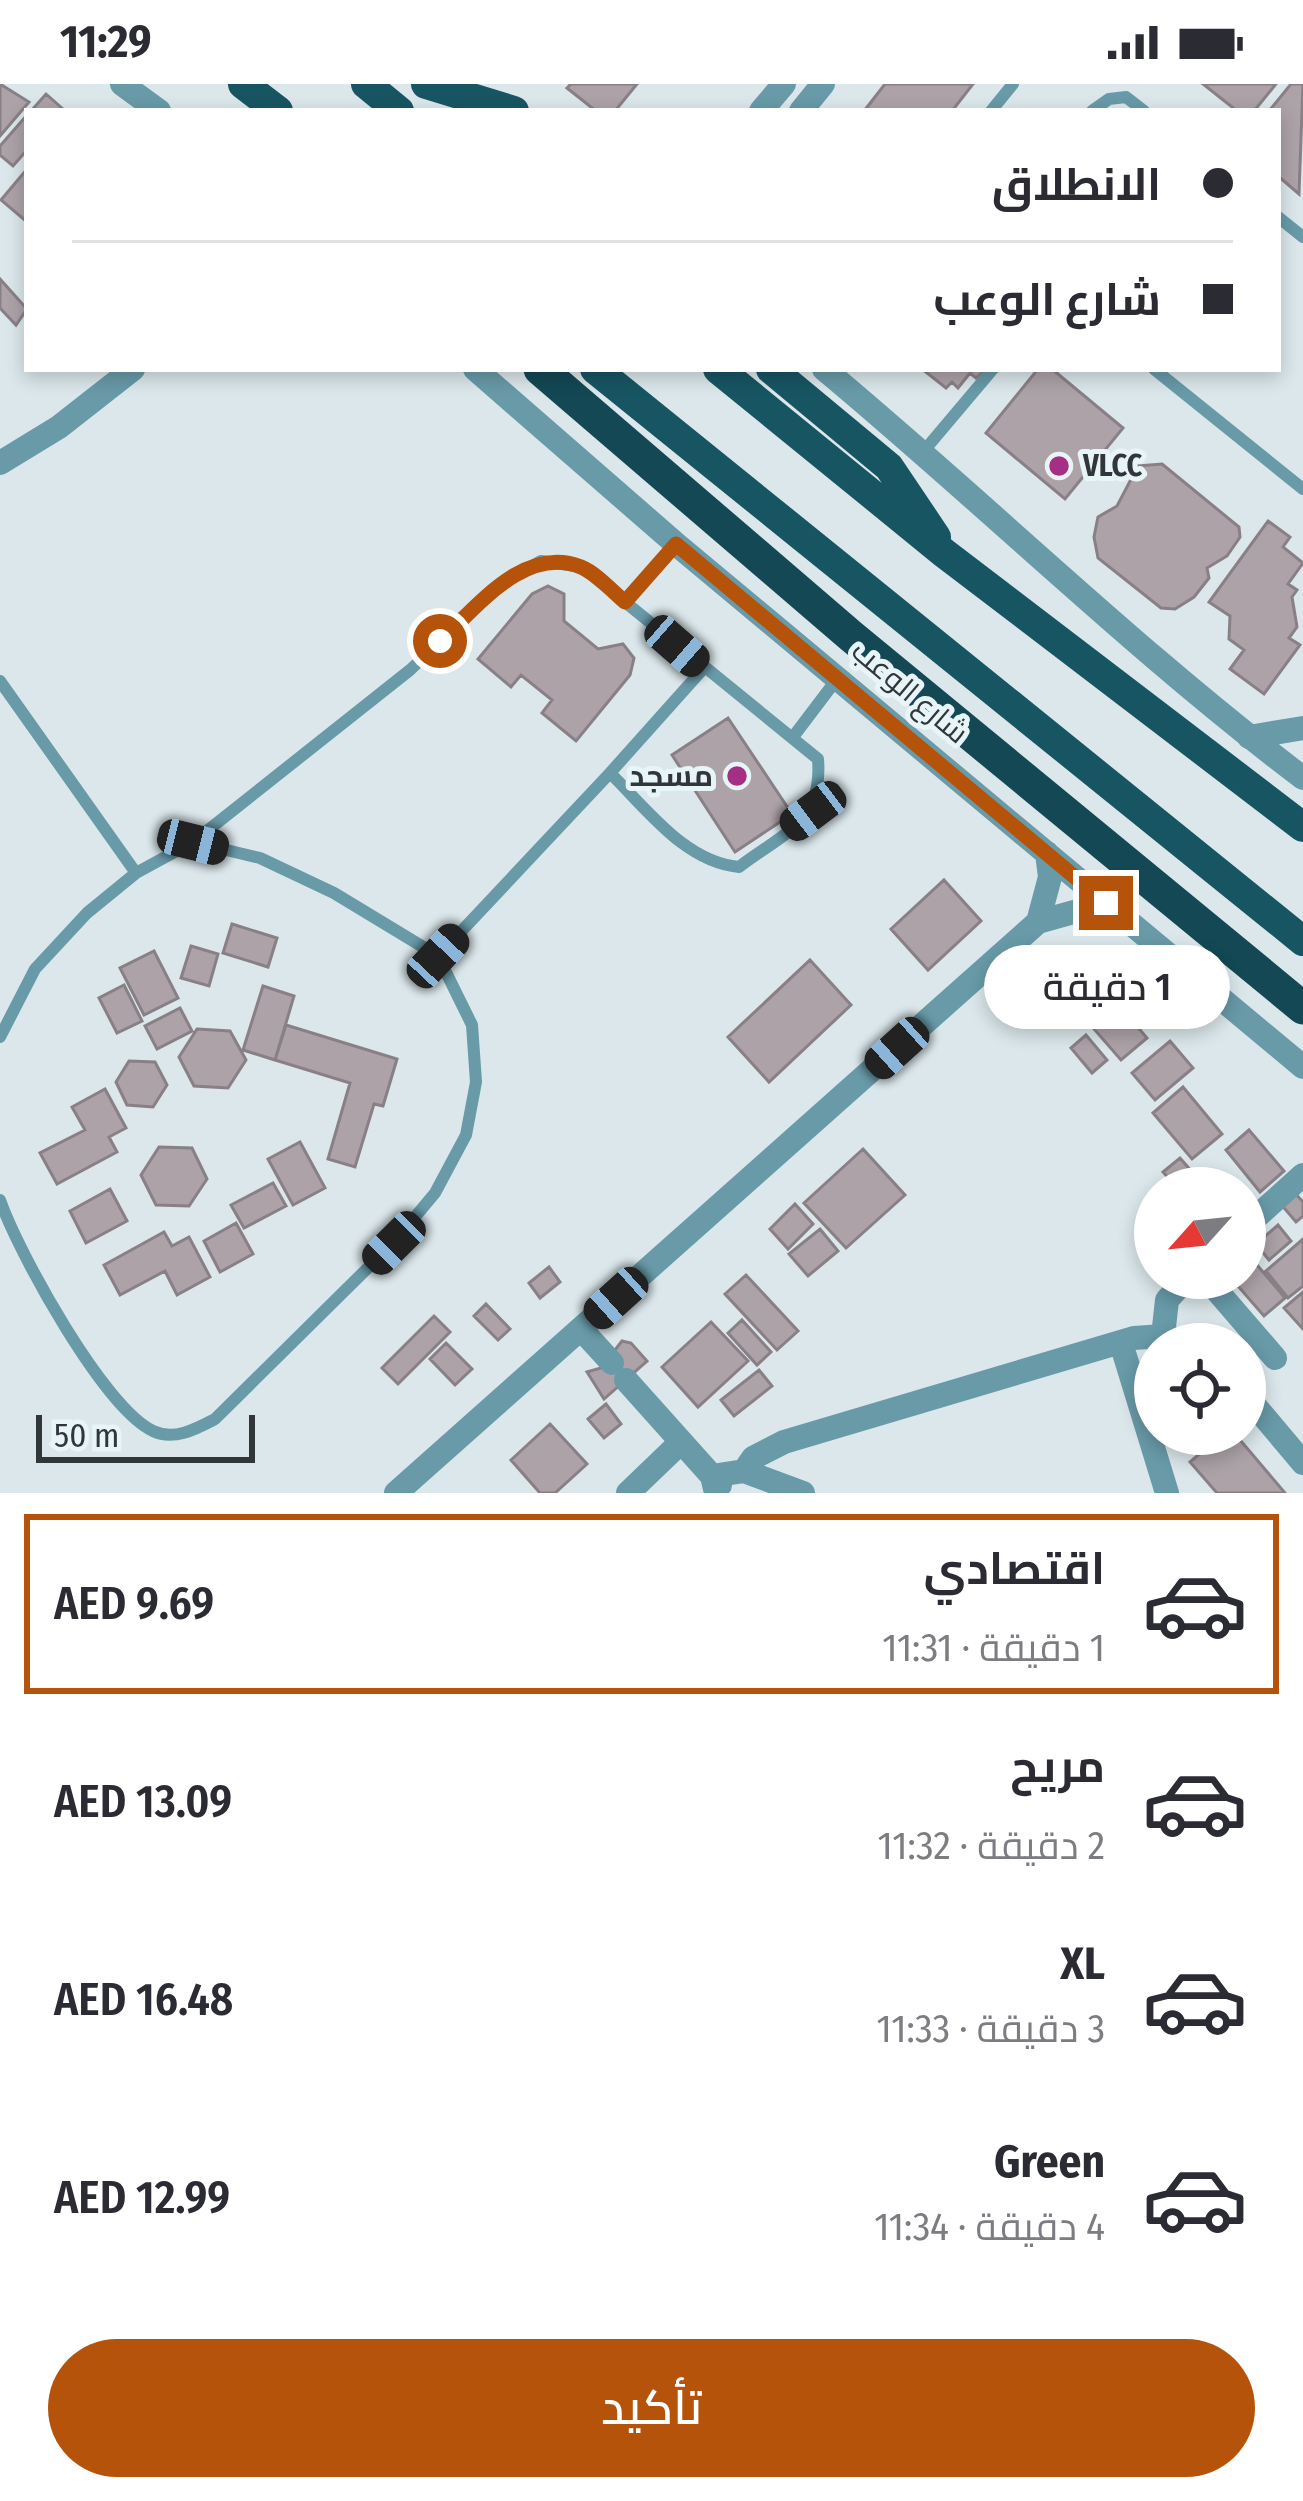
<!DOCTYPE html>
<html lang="ar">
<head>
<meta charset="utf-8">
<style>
	:root { --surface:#fff; --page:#f2f2f3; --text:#2b2b33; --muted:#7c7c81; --line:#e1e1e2; --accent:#b45309 }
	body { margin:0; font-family:"Fira Sans Condensed",Cairo,sans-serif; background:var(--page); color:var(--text); direction:rtl; height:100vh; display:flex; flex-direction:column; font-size:45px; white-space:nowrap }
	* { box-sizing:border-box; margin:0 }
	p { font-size:39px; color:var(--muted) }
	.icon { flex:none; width:66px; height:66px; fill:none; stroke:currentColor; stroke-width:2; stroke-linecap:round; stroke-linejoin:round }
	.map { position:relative; height:1409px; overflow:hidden; direction:ltr }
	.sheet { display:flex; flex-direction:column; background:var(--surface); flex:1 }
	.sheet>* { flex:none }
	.top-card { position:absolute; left:24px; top:24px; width:1257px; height:264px; border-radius:0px; box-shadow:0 6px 18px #0003; direction:rtl; display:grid; align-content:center; height:264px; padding:0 48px; background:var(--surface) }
	.needle { width:78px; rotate:243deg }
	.buttons { position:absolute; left:1134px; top:1083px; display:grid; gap:24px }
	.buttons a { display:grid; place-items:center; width:132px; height:132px; border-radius:50%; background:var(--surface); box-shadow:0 6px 18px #0003; font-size:60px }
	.scale { position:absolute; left:36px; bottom:30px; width:219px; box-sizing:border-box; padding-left:12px; border:6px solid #313638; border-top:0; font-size:33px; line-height:42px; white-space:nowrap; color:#313638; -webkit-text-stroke:9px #e8f5f8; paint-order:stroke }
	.end { position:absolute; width:54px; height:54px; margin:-27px; border:15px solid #b45309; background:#fff; box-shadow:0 0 0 6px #fff }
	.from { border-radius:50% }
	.bubble { position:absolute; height:84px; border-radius:42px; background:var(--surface); box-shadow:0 6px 18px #0003; font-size:39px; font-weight:600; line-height:84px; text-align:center; direction:rtl }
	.car { position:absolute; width:36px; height:72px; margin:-36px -18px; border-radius:15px; box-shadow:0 0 9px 3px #0007; background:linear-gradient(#222 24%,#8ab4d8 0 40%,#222 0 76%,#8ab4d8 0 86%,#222 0) }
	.top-card b { display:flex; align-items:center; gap:42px; height:114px; font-size:45px }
	.top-card b+b { border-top:3px solid var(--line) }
	.top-card i { width:30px; height:30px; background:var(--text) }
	ul { padding:21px 0 0; list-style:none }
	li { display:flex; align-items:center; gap:36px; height:180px; margin:0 24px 18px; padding:0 24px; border:6px solid transparent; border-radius:0px }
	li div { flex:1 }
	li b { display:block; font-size:45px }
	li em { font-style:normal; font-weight:600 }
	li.on { border-color:var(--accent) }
	li>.icon { width:108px; height:108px; stroke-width:1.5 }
	.primary-button { display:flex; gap:24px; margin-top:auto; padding:24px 48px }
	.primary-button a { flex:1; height:138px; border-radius:72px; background:var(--accent); color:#fff; font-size:48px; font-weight:600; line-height:138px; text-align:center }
	.status { display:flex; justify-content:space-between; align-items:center; height:84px; padding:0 60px; background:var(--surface); direction:ltr }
	.status svg { height:33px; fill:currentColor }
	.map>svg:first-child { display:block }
	.building { fill:#aca2a8; stroke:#898086; stroke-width:3 }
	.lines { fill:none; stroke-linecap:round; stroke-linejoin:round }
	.service { stroke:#689aa8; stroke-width:12 }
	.minor { stroke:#689aa8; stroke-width:24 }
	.tertiary { stroke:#689aa8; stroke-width:24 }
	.primary { stroke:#185563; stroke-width:30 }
	.trunk { stroke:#134854; stroke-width:33 }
	.route { stroke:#b45309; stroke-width:15 }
	.poi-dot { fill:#a62f86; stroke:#e8f5f8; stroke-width:4.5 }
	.labels { text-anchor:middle; stroke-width:10; stroke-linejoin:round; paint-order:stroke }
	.poi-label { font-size:30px; font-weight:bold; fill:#313638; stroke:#e8f5f8; text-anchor:start }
	.street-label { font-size:30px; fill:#313638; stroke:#e8f5f8 }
</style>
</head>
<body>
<div class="status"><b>11:29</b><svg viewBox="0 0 49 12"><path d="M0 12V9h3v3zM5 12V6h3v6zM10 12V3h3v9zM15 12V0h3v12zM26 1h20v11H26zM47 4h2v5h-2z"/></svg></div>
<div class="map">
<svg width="1303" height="1409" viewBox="0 0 1303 1409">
	<rect width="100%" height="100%" fill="#dbe7eb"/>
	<path class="building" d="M0,0L29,18L0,52Z
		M571,0H637L615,27H596L567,4Z
		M885,0H973L952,27H864Z
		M1203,0H1276L1254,27H1237Z
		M1291,0H1303L1299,110L1278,92V27H1269Z
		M46,10L63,25L61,27H31Z
		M27,31V66L13,82L0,71V62Z
		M27,85V138L1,116Z
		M0,195L27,225L16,241L0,224Z
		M922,285H987L976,294L970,289L958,304L952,298L946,304Z
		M1038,285H1052L1123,344L1065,415L986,349Z
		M1162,380L1239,443L1240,453L1227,472L1207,484L1209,494L1194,513L1175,525L1161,524L1098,474L1094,453L1098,433L1117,422L1138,382Z
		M1268,437L1290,453L1283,463L1303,479L1288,500L1297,506L1292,513L1297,543L1289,554L1300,561L1264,610L1230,585L1244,566L1229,555L1230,532L1209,518Z
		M548,502L564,510V537L598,565L623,560L634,574L630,591L576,657L542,629L552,616L521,591L511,603L478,575L532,510Z
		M728,634L792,730L735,768L672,671Z
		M944,796L981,837L928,886L891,845Z
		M232,840L277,854L268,883L223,869Z
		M191,862L218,870L209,902L181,894Z
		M154,867L178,914L144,931L120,884Z
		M1077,871L1095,893L1070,915L1051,893Z
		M810,876L851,921L769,998L728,953Z
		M124,901L142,937L117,949L99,914Z
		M263,902L294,912L275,976L243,966Z
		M1120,922L1147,954L1121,976L1094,945Z
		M180,924L192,947L157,965L145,942Z
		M286,941L397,975L383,1022L374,1020L355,1083L328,1075L350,999L275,976Z
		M197,945L230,947L246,976L228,1004L194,1002L179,973Z
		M1086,951L1107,976L1092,989L1071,964Z
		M1170,957L1193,984L1155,1016L1132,989Z
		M129,977L155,978L167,1001L153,1023L127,1021L116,998Z
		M1183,1003L1222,1050L1192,1075L1153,1029Z
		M105,1005L126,1044L109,1053L117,1068L57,1100L40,1069L85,1046L72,1023Z
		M1249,1046L1284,1087L1260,1108L1226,1066Z
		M300,1058L325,1104L293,1121L268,1075Z
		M159,1063L192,1064L207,1095L189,1122L156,1121L141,1091Z
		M863,1065L905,1111L846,1164L804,1119Z
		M1180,1074L1206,1104H1177L1163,1088Z
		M273,1099L286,1122L244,1144L231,1121Z
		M110,1105L127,1137L86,1159L70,1127Z
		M1292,1106L1303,1118V1132L1296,1138L1279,1118Z
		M795,1120L813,1140L788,1165L770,1145Z
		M236,1139L253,1170L220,1188L204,1157Z
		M1278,1141L1291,1157L1269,1176L1256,1160Z
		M820,1145L838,1167L808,1192L789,1170Z
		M164,1148L172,1162L189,1153L210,1193L177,1211L165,1187L120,1211L104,1181Z
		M1303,1155V1202L1288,1214L1266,1187Z
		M1252,1175L1285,1214L1264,1232L1231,1194H1245V1180Z
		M549,1183L560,1198L540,1214L529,1199Z
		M746,1191L798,1247L777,1266L725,1210Z
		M1303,1208V1245L1284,1224Z
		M486,1220L510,1245L498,1256L474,1232Z
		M434,1232L450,1248L398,1300L382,1284Z
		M742,1236L771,1268L757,1281L728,1249Z
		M711,1238L748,1277L698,1323L662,1283Z
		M622,1257L631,1259L647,1277L604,1315L587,1288L601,1284Z
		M446,1259L472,1285L455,1301L430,1275Z
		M759,1286L772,1302L734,1332L721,1316Z
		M606,1320L621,1340L604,1354L588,1335Z
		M550,1340L587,1380L555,1409H540L511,1376Z
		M1223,1350H1235L1285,1409H1217L1190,1378Z"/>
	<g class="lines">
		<path class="service" d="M991,27L1013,0
			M1092,27L1109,15L1126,13L1144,27
			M1278,133L1303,153
			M1154,285L1303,405
			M923,368L993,285
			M625,518L675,461
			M0,597L136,789
			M793,653L837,595
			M610,689L703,585
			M0,953L35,885L87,829L136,789L193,758L410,586L501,500L541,477L582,483L818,675C823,738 785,748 739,783C685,778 648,726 610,689L438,872
			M0,1116C19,1170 104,1324 153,1347C174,1357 196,1345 215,1335L394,1158L435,1109L466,1051L476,998L472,941L438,872L334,809L260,774L193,758"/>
		<path class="minor" d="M122,0L159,27
			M475,285L676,460L1303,983
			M0,379L59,343L133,285
			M1249,653L1303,644
			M1038,838L1050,793L1047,769
			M1245,1143L1303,1091
			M1206,1194L1275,1274
			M581,1245L612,1279
			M1163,1252L1167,1216L1187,1194
			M1121,1259L1167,1409
			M626,1296L720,1401
			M1245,1310L1303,1379
			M744,1387L803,1409
			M396,1409L1038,838L1106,819
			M628,1409L679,1360
			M716,1409L712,1392L744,1387L753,1374L784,1358L1134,1254L1163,1252L1192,1260"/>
		<path class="tertiary" d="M761,27L784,0
			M801,27L823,0
			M824,285C985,419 1135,567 1303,694"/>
		<path class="primary" d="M243,0L278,27
			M366,0L399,27
			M426,0L514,27
			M595,285L1303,857
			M718,285L944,469L1303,743
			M771,285L889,383L936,453"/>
		<path class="trunk" d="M540,285L851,552L1303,924"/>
	</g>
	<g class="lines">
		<path class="route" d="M440,557C476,524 525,460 581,483C596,489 612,507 625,518L676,460L1106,819"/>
	</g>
	<g class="poi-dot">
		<circle cx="1059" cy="382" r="12"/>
		<circle cx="737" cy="692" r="12"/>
	</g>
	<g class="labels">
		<g class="poi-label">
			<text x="1083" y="392">VLCC</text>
			<text x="713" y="702" text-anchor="end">مسجد</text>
		</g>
		<g class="street-label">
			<text transform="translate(910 608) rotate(40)" y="10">شارع الوعب</text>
		</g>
	</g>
</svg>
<div class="buttons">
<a><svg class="needle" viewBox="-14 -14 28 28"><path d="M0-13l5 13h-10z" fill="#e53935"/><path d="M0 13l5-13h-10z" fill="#7c7c81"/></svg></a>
<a><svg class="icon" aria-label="locate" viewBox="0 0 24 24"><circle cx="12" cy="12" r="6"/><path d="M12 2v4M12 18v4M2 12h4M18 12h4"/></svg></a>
</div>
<div class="scale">50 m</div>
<i class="end from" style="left:440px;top:557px"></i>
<i class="end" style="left:1106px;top:819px"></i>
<div class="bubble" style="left:984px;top:861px;width:246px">1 دقيقة</div>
<i class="car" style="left:677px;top:562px;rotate:131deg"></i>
<i class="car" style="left:813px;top:727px;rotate:233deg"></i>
<i class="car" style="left:193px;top:758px;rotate:104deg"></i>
<i class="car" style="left:438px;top:872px;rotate:43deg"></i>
<i class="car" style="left:897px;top:964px;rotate:228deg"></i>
<i class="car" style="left:394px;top:1159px;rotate:225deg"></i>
<i class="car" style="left:616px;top:1214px;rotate:228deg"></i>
<div class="top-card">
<b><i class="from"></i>الانطلاق</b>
<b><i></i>شارع الوعب</b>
</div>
</div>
<section class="sheet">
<ul>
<li class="on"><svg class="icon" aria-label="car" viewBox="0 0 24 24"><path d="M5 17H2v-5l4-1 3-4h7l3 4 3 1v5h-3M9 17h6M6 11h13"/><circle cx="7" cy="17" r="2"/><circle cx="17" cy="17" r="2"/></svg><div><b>اقتصادي</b><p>1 دقيقة · 11:31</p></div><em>AED 9.69</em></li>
<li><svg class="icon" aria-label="car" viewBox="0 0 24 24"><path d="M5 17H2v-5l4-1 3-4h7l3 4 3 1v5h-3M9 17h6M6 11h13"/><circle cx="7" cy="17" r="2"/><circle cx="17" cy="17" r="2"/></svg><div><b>مريح</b><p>2 دقيقة · 11:32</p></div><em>AED 13.09</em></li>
<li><svg class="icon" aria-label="car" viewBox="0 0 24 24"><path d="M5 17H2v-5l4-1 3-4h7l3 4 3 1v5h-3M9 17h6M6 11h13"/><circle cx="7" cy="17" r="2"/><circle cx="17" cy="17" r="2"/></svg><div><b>XL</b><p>3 دقيقة · 11:33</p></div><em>AED 16.48</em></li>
<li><svg class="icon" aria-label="car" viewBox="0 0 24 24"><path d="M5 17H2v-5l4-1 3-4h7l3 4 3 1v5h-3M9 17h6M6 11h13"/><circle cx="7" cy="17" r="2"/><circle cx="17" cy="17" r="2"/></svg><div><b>Green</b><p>4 دقيقة · 11:34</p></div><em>AED 12.99</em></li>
</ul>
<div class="primary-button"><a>تأكيد</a></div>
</section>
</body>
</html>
